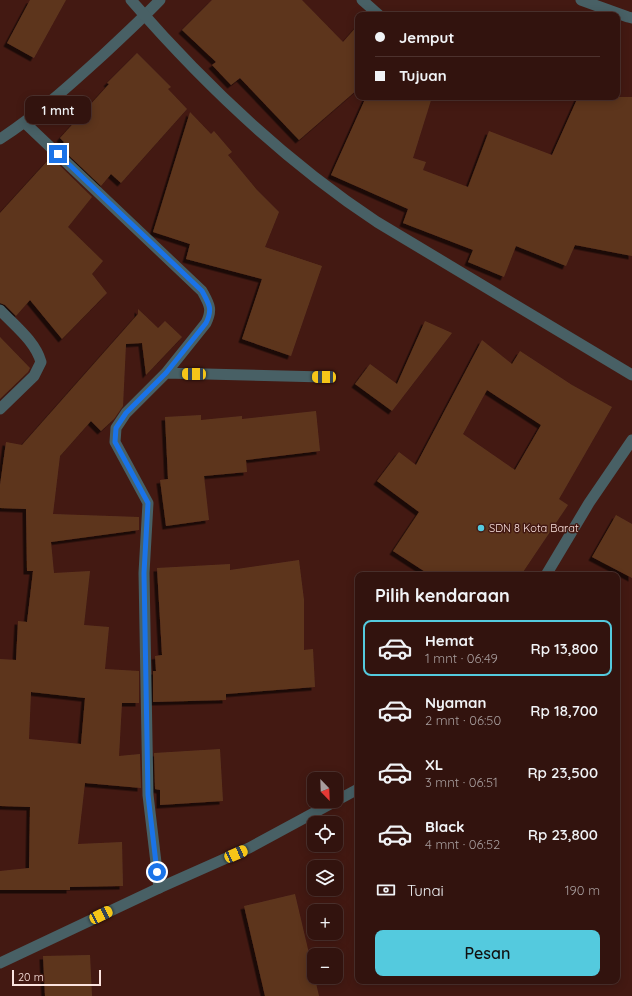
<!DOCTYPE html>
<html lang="id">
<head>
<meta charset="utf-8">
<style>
	:root { --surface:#32130e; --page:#3d201c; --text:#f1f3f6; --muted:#a89e9e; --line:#4d322e; --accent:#54cade }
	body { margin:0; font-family:Quicksand,sans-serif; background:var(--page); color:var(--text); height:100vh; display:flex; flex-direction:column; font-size:15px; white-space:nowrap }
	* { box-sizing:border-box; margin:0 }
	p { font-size:13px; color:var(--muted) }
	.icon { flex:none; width:22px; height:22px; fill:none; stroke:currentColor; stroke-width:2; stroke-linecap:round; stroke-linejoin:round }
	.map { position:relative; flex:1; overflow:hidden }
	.side { position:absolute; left:355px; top:572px; width:265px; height:412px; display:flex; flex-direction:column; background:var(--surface); border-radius:8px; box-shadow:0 2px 10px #0003,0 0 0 1px var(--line) }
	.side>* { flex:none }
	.guide { position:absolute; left:355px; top:12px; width:265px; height:88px; border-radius:8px; box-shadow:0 2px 10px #0003,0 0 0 1px var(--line); display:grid; align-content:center; height:88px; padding:0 20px; background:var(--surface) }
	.needle { width:26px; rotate:157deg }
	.buttons { position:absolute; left:307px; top:772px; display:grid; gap:8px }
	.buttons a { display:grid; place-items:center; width:36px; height:36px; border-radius:8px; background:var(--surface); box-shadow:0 2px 10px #0003,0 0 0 1px var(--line); font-size:20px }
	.scale { position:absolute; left:12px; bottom:10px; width:89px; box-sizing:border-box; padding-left:4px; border:2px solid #fbe3df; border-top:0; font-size:11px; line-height:14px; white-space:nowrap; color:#fbe3df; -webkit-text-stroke:3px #431912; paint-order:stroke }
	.end { position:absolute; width:18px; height:18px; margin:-9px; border:5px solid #1a73e8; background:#fff; box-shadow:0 0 0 2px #fff }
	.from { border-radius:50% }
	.bubble { position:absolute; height:28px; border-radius:8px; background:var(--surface); box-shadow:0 2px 10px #0003,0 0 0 1px var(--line); font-size:13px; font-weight:600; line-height:28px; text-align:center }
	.car { position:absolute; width:12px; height:24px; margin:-12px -6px; border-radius:5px; box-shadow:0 0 3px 1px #0007; background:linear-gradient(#f5c518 24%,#345 0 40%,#f5c518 0 76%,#345 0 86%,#f5c518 0) }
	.guide b { display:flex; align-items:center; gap:14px; height:38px; font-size:15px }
	.guide b+b { border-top:1px solid var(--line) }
	.guide i { width:10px; height:10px; background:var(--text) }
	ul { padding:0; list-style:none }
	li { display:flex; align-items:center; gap:12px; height:56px; margin:0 8px 6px; padding:0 12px; border:2px solid transparent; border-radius:8px }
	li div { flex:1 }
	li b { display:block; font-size:15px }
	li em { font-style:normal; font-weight:600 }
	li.on { border-color:var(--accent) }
	li>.icon { width:36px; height:36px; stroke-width:1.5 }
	h2 { padding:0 20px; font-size:18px; line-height:48px }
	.pay { display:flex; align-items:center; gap:10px; height:44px; padding:0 20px; font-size:15px }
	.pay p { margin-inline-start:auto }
	.primary-button { display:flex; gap:8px; margin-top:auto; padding:8px 20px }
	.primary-button a { flex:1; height:46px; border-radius:8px; background:var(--accent); color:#111; font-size:16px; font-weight:600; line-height:46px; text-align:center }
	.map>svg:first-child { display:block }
	.building { fill:#5d361f; fill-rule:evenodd; filter:url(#shadow) }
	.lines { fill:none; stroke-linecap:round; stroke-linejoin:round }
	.minor { stroke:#486065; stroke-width:11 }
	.tertiary { stroke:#486065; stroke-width:11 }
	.route { stroke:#1a73e8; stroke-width:5 }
	.poi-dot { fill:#54cade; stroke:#431912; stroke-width:1.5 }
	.labels { text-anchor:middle; stroke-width:3; stroke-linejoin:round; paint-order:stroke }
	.poi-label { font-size:11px; fill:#fbe3df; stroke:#431912; text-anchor:start }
</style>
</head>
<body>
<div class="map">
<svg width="632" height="996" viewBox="0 0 632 996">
	<defs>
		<filter id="shadow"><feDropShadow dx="-3.5" dy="3.5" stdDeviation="0" flood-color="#0009"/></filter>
	</defs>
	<rect width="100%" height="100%" fill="#431912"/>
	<path class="building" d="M30,0H66L34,58L7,43Z
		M212,0H302L343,42L358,25V89L299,140L240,78L231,85L212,65L216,62L182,30Z
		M137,53L171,87L168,89L187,109L121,183L111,174L101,186L60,147L64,142L60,138L109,84L107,83Z
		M366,97H432L413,158L426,162L423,170L468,187L489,131L552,155L578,97H632V256L575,245L566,266L516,246L504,277L468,262L473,250L403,223L408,209L331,175Z
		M190,112L211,134L214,131L232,152L228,155L257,190L279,212L265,247L322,266L291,356L242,339L262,279L186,259L190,244L153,232Z
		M51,157L92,197L68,227L103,261L92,274L107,293L62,339L30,300L16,316L5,305L0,303V213Z
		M138,309L158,328L165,321L182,337L146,375L142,343L126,344L123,406L114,419L101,431L91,421L60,456L53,514L139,517V530L51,542L54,573L90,571L84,625L109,627L105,669L139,671V703H122L119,756L140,754L141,788L85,783L78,844L122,842L123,886L70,887V890H0V871L29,868L30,807L0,806V659L16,660L18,621L27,622L33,571H27L26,509L0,508V485L6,442L22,445L138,314ZM31,692L85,698L81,744L29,739Z
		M425,321L452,333L392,411L355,384L370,364L397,384Z
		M0,337L30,368L28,372L0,399Z
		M482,340L512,364L520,351L572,385L612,407L559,499L568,505L521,575H430L393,551L419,512L377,481L399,452L416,465ZM487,390L541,425L515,470L463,434Z
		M316,411L320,451L246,460L247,472L204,476L209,520L166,526L160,480L168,479L165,417L201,415V420L242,416V419Z
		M616,515L632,524V578L592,557Z
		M299,560L304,600V650L313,649L315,687L226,694V700L153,702V671H156L155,656L162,655L157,568L230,564V570Z
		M220,749L223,801L160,805V790L155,789L154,753Z
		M295,894L319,996H265L244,906Z
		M90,955L92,996H45L43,956Z"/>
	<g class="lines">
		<path class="minor" d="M362,0L379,15
			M581,0L628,17L632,18
			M25,123L202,291C209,304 213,309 206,323L166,373L126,413L116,428L115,442L148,503L144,573L148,795L159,888
			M0,139C37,115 70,85 103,55C122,37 142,19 160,0
			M0,310C15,326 35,341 41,362L34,376L0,409
			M166,373L324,377"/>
		<path class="tertiary" d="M131,0C203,83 285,161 377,222L632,375
			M546,575L589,503L632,440
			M0,963L159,888L249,848L358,789"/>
	</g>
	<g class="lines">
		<path class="route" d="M58,154L202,291C209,304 213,309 206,323L166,373L126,413L116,428L115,442L148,503L144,573L148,795L157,872"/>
	</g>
	<circle class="poi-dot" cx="481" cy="528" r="4"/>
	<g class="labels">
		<g class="poi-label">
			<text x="489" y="532">SDN 8 Kota Barat</text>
		</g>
	</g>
</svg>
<div class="buttons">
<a><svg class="needle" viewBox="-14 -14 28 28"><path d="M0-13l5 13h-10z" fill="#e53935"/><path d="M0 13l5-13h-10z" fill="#a89e9e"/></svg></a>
<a><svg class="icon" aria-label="locate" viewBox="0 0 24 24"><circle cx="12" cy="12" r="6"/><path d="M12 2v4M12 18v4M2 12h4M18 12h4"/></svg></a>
<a><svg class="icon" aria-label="layers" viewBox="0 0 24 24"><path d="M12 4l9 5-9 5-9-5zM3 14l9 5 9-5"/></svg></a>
<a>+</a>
<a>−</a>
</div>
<div class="scale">20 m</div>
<i class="end from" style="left:157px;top:872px"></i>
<i class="end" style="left:58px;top:154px"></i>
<div class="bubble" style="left:25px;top:96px;width:66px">1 mnt</div>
<i class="car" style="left:194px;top:374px;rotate:271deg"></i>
<i class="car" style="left:324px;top:377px;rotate:271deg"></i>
<i class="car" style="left:236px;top:854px;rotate:66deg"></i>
<i class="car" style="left:101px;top:915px;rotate:64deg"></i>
<div class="guide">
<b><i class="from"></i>Jemput</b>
<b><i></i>Tujuan</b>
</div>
<section class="side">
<h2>Pilih kendaraan</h2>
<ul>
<li class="on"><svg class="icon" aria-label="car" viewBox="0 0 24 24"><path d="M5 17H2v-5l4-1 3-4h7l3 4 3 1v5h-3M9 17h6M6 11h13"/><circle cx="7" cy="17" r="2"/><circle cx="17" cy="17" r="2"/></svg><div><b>Hemat</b><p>1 mnt · 06:49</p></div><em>Rp 13,800</em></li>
<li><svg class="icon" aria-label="car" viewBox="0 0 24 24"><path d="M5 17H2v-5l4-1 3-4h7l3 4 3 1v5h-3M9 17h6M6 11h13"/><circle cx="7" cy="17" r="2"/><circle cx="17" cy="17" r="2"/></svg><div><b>Nyaman</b><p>2 mnt · 06:50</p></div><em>Rp 18,700</em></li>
<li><svg class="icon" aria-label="car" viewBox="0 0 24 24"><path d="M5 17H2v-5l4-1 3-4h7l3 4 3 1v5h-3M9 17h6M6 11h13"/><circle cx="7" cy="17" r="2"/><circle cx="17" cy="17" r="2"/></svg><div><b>XL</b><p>3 mnt · 06:51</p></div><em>Rp 23,500</em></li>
<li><svg class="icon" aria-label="car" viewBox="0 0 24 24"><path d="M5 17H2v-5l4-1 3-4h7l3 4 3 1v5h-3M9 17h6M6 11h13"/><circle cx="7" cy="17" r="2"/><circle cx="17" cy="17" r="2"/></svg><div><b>Black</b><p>4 mnt · 06:52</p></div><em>Rp 23,800</em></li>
</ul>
<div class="pay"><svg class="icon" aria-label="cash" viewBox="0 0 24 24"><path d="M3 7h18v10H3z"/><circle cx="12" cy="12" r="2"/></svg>Tunai<p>190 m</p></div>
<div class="primary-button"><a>Pesan</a></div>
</section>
</div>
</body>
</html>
